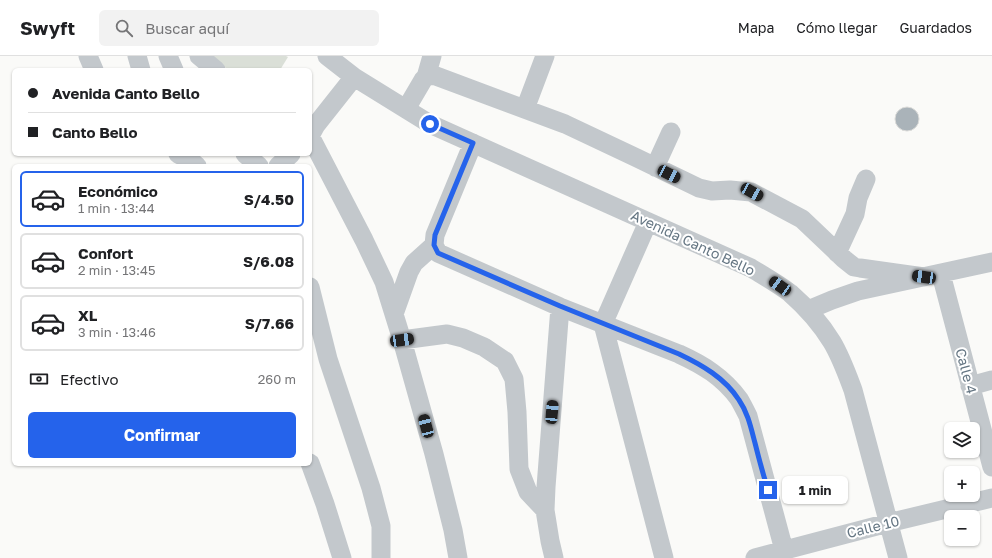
<!DOCTYPE html>
<html lang="es">
<head>
<meta charset="utf-8">
<style>
	:root { --surface:#fff; --page:#f2f2f2; --text:#202124; --muted:#757577; --line:#e0e0e0; --accent:#2563eb }
	body { margin:0; font-family:"Golos Text",sans-serif; background:var(--page); color:var(--text); height:100vh; display:flex; flex-direction:column; font-size:15px; white-space:nowrap }
	* { box-sizing:border-box; margin:0 }
	p { font-size:13px; color:var(--muted) }
	.icon { flex:none; width:22px; height:22px; fill:none; stroke:currentColor; stroke-width:2; stroke-linecap:round; stroke-linejoin:round }
	.map { position:relative; flex:1; overflow:hidden }
	.sheet { position:absolute; left:12px; top:108px; width:300px; height:302px; display:flex; flex-direction:column; background:var(--surface); border-radius:6px; box-shadow:0 1px 3px #0004 }
	.sheet>* { flex:none }
	.top-card { position:absolute; left:12px; top:12px; width:300px; height:88px; border-radius:6px; box-shadow:0 1px 3px #0004; display:grid; align-content:center; height:88px; padding:0 16px; background:var(--surface) }
	.fabs { position:absolute; left:944px; top:366px; display:grid; gap:8px }
	.fabs a { display:grid; place-items:center; width:36px; height:36px; border-radius:6px; background:var(--surface); box-shadow:0 1px 3px #0004; font-size:20px }
	.end { position:absolute; width:18px; height:18px; margin:-9px; border:5px solid #2563eb; background:#fff; box-shadow:0 0 0 2px #fff }
	.from { border-radius:50% }
	.bubble { position:absolute; height:28px; border-radius:6px; background:var(--surface); box-shadow:0 1px 3px #0004; font-size:13px; font-weight:700; line-height:28px; text-align:center }
	.car { position:absolute; width:12px; height:24px; margin:-12px -6px; border-radius:5px; box-shadow:0 0 3px 1px #0007; background:linear-gradient(#222 24%,#8ab4d8 0 40%,#222 0 76%,#8ab4d8 0 86%,#222 0) }
	.top-card b { display:flex; align-items:center; gap:14px; height:38px; font-size:15px }
	.top-card b+b { border-top:1px solid var(--line) }
	.top-card i { width:10px; height:10px; background:var(--text) }
	ul { padding:7px 0 0; list-style:none }
	li { display:flex; align-items:center; gap:12px; height:56px; margin:0 8px 6px; padding:0 8px; border:2px solid var(--line); border-radius:6px }
	li div { flex:1 }
	li b { display:block; font-size:15px }
	li em { font-style:normal; font-weight:700 }
	li.on { border-color:var(--accent) }
	li>.icon { width:36px; height:36px; stroke-width:1.5 }
	.pay { display:flex; align-items:center; gap:10px; height:44px; padding:0 16px; font-size:15px }
	.pay p { margin-inline-start:auto }
	.action { display:flex; gap:8px; margin-top:auto; padding:8px 16px }
	.action a { flex:1; height:46px; border-radius:6px; background:var(--accent); color:#fff; font-size:16px; font-weight:700; line-height:46px; text-align:center }
	header { display:flex; align-items:center; gap:24px; box-sizing:border-box; height:56px; padding:0 20px; background:var(--surface); border-bottom:1px solid var(--line) }
	header strong { font-size:19px }
	nav { display:flex; gap:22px; margin-inline-start:auto; font-size:14px }
	.search { width:280px; height:36px; background:var(--page); display:flex; align-items:center; gap:10px; box-sizing:border-box; padding:0 14px; border-radius:6px; color:var(--muted); font-size:15px }
	.map>svg:first-child { display:block }
	.green { fill:#dadfd7 }
	.building { fill:#aab3b9; stroke:#dcdcda }
	.lines { fill:none; stroke-linecap:round; stroke-linejoin:round }
	.minor { stroke:#c3c8cc; stroke-width:19 }
	.route { stroke:#2563eb; stroke-width:5 }
	.labels { text-anchor:middle; stroke-width:4; stroke-linejoin:round; paint-order:stroke }
	.street-label { font-size:14px; fill:#657683; stroke:#fff }
</style>
</head>
<body>
<header>
<strong>Swyft</strong>
<div class="search"><svg class="icon" aria-label="search" viewBox="0 0 24 24"><circle cx="10" cy="10" r="6"/><path d="M15 15l6 6"/></svg>Buscar aquí</div>
<nav><a>Mapa</a><a>Cómo llegar</a><a>Guardados</a></nav>
</header>
<div class="map">
<svg width="992" height="502" viewBox="0 0 992 502">
	<rect width="100%" height="100%" fill="#fafaf8"/>
	<path class="green" d="M207,0H286L288,1L280,14H229Z"/>
	<path class="building" d="M895 63a12 12 0 1 1 24 0a12 12 0 1 1-24 0Z"/>
	<g class="lines">
		<path class="minor" d="M88,0L94,14
			M137,0L141,14
			M168,0L174,14
			M199,0L216,14
			M327,0L354,21L430,68L751,212C764,220 778,228 790,237C806,251 821,268 832,286C841,301 847,318 853,334L898,502
			M426,21L432,0
			M406,53L423,24C427,19 430,19 436,20L565,68L637,102L699,132L712,135L730,134L751,136L802,163L844,203L854,211L860,212L924,221
			M525,53L545,0
			M310,80L364,184L384,226L402,284L434,398L453,474L458,502
			M310,80L316,69L354,21
			M178,98L190,104L197,110
			M245,98L259,110
			M278,110L291,98
			M655,111L671,76
			M648,166L603,268L664,502
			M434,189L438,197L560,251L679,298C703,309 723,321 739,343C742,348 745,354 748,360L784,494
			M837,197L855,158L858,142L866,123
			M941,218L992,411
			M310,231L328,303L371,432L381,470V502
			M808,254L832,244L858,235L992,206
			M394,258L409,216L414,207L434,189L435,179L473,87
			M402,284L447,278L463,282L484,291L505,305L514,323L517,356L519,413L528,436L545,454
			M970,330L992,324
			M310,407L325,448L342,502
			M554,502L550,485L545,454L546,431L560,251
			M755,502L888,467L992,442"/>
	</g>
	<g class="lines">
		<path class="route" d="M430,68L473,87L435,179L434,189L438,197L560,250L679,298C702,309 725,322 739,344C748,357 751,372 755,387C759,403 763,418 768,434"/>
	</g>
	<g class="labels">
		<g class="street-label">
			<text transform="translate(693 187) rotate(25)" y="5">Avenida Canto Bello</text>
			<text transform="translate(966 315) rotate(75)" y="5">Calle 4</text>
			<text transform="translate(873 471) rotate(-14)" y="5">Calle 10</text>
		</g>
	</g>
</svg>
<div class="fabs">
<a><svg class="icon" aria-label="layers" viewBox="0 0 24 24"><path d="M12 4l9 5-9 5-9-5zM3 14l9 5 9-5"/></svg></a>
<a>+</a>
<a>−</a>
</div>
<i class="end from" style="left:430px;top:68px"></i>
<i class="end" style="left:768px;top:434px"></i>
<div class="bubble" style="left:782px;top:420px;width:66px">1 min</div>
<i class="car" style="left:669px;top:118px;rotate:116deg"></i>
<i class="car" style="left:752px;top:136px;rotate:119deg"></i>
<i class="car" style="left:924px;top:221px;rotate:278deg"></i>
<i class="car" style="left:780px;top:230px;rotate:305deg"></i>
<i class="car" style="left:402px;top:284px;rotate:82deg"></i>
<i class="car" style="left:552px;top:356px;rotate:5deg"></i>
<i class="car" style="left:426px;top:370px;rotate:345deg"></i>
<div class="top-card">
<b><i class="from"></i>Avenida Canto Bello</b>
<b><i></i>Canto Bello</b>
</div>
<section class="sheet">
<ul>
<li class="on"><svg class="icon" aria-label="car" viewBox="0 0 24 24"><path d="M5 17H2v-5l4-1 3-4h7l3 4 3 1v5h-3M9 17h6M6 11h13"/><circle cx="7" cy="17" r="2"/><circle cx="17" cy="17" r="2"/></svg><div><b>Económico</b><p>1 min · 13:44</p></div><em>S/4.50</em></li>
<li><svg class="icon" aria-label="car" viewBox="0 0 24 24"><path d="M5 17H2v-5l4-1 3-4h7l3 4 3 1v5h-3M9 17h6M6 11h13"/><circle cx="7" cy="17" r="2"/><circle cx="17" cy="17" r="2"/></svg><div><b>Confort</b><p>2 min · 13:45</p></div><em>S/6.08</em></li>
<li><svg class="icon" aria-label="car" viewBox="0 0 24 24"><path d="M5 17H2v-5l4-1 3-4h7l3 4 3 1v5h-3M9 17h6M6 11h13"/><circle cx="7" cy="17" r="2"/><circle cx="17" cy="17" r="2"/></svg><div><b>XL</b><p>3 min · 13:46</p></div><em>S/7.66</em></li>
</ul>
<div class="pay"><svg class="icon" aria-label="cash" viewBox="0 0 24 24"><path d="M3 7h18v10H3z"/><circle cx="12" cy="12" r="2"/></svg>Efectivo<p>260 m</p></div>
<div class="action"><a>Confirmar</a></div>
</section>
</div>
</body>
</html>
